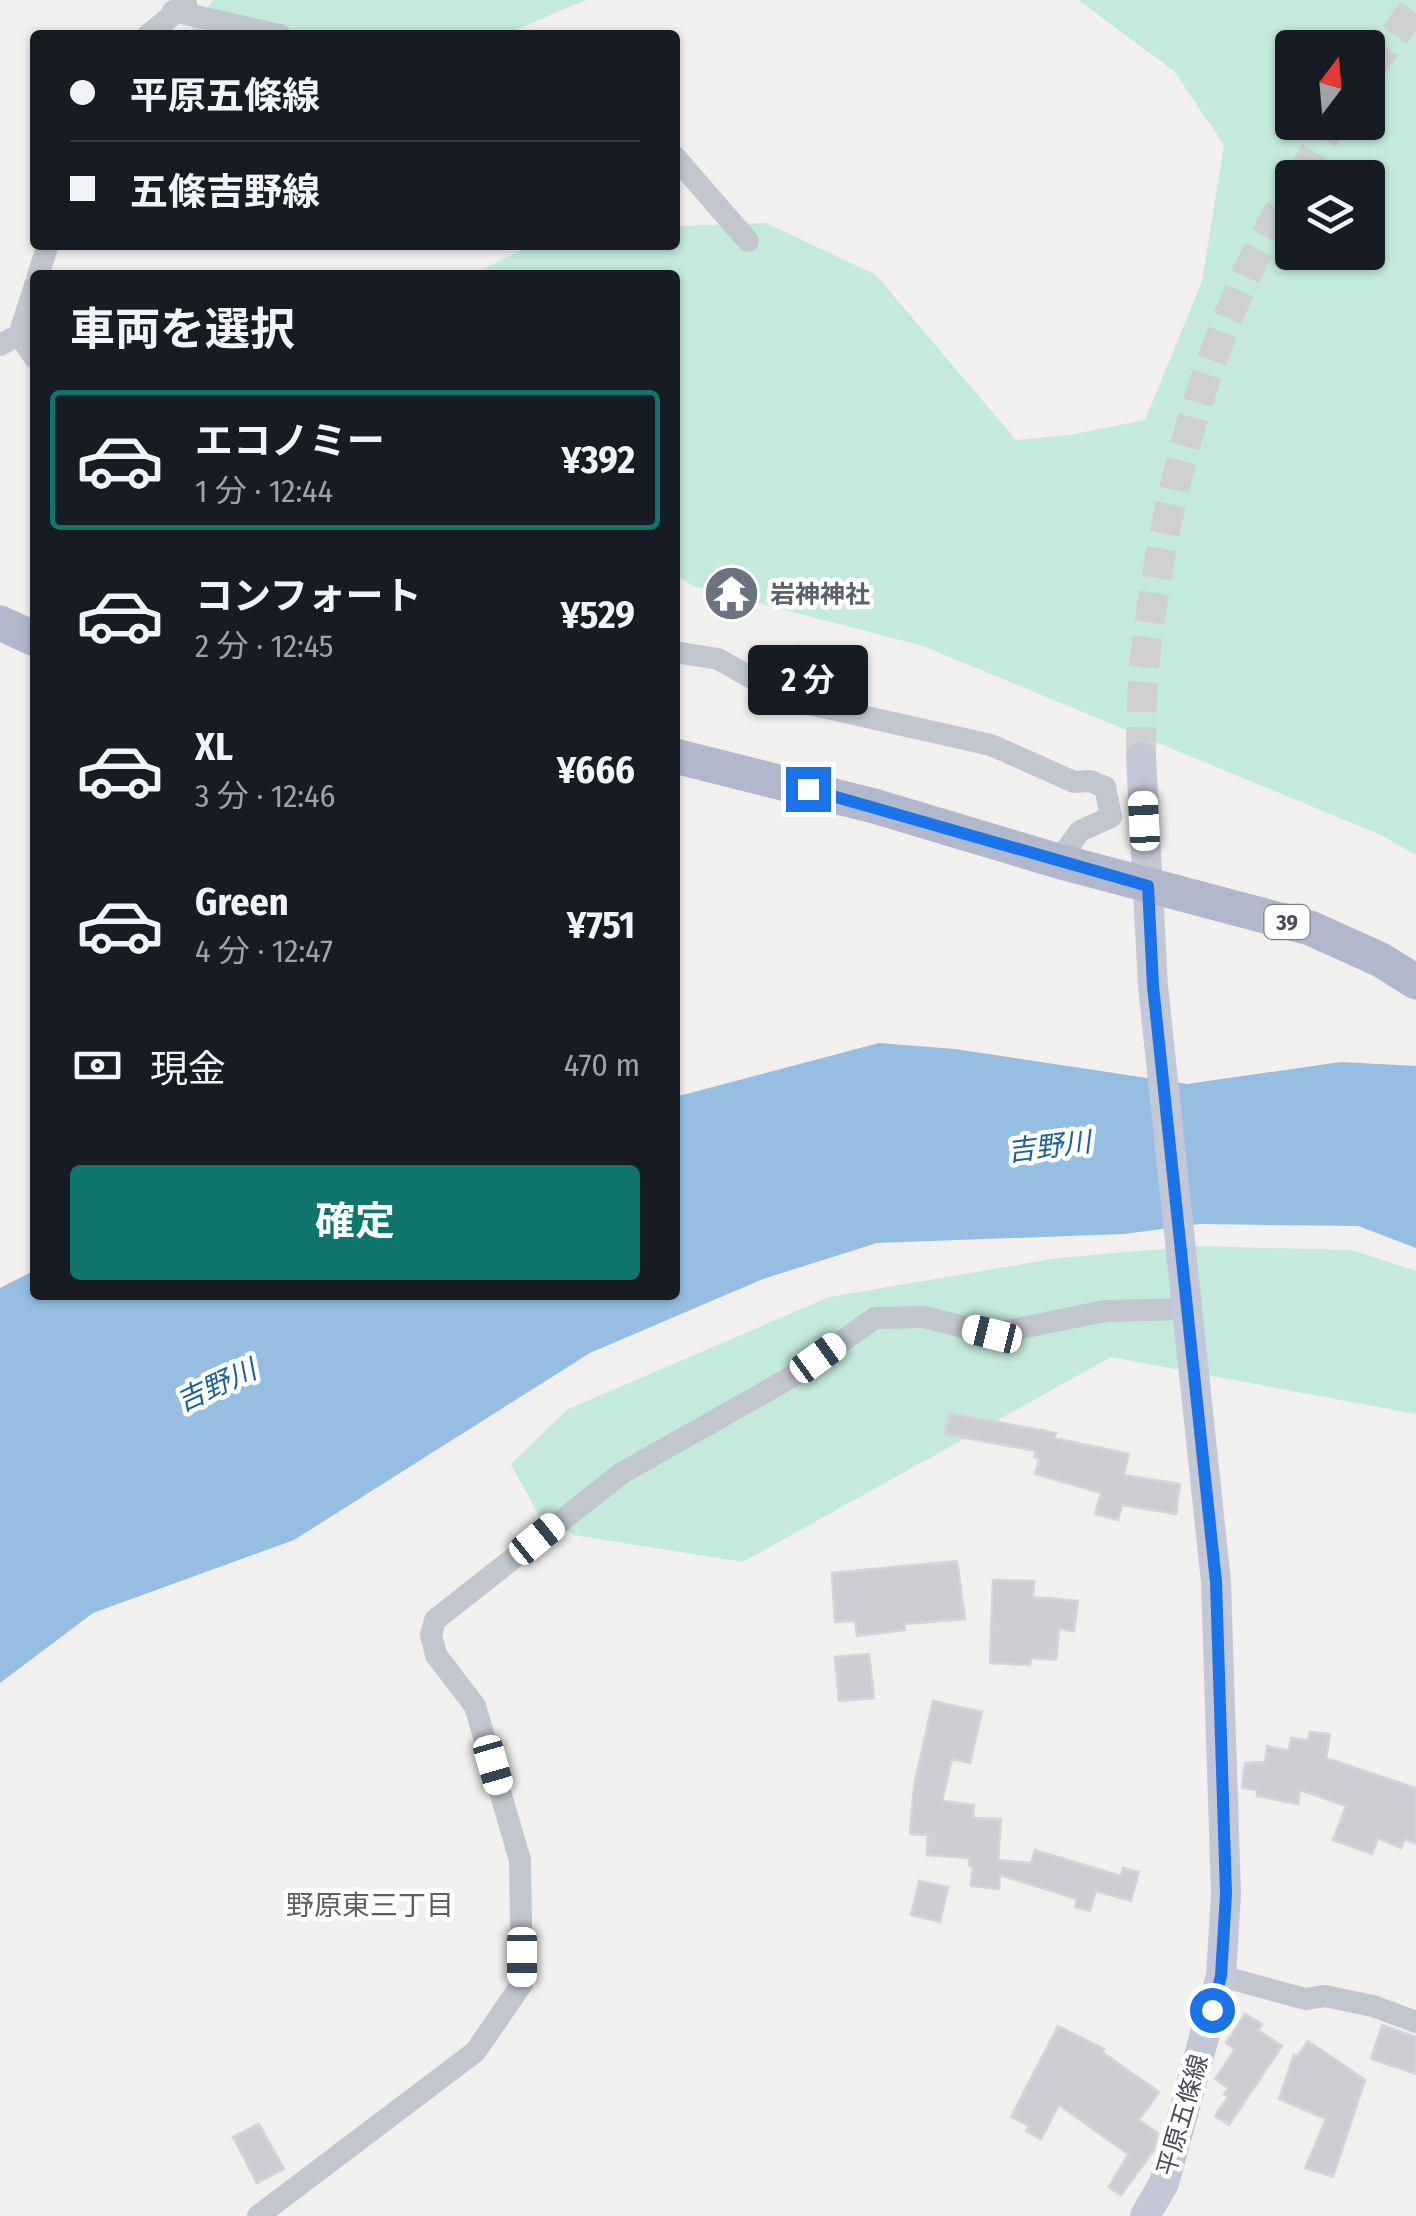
<!DOCTYPE html>
<html lang="ja">
<head>
<meta charset="utf-8">
<style>
	:root { --surface:#171b24; --page:#20242c; --text:#f1f3f6; --muted:#9ea1a6; --line:#363941; --accent:#0f766e }
	body { margin:0; font-family:"Fira Sans Condensed","Noto Sans JP",sans-serif; background:var(--page); color:var(--text); height:100vh; display:flex; flex-direction:column; font-size:38px; white-space:nowrap }
	* { box-sizing:border-box; margin:0 }
	p { font-size:32px; color:var(--muted) }
	.icon { flex:none; width:55px; height:55px; fill:none; stroke:currentColor; stroke-width:2; stroke-linecap:round; stroke-linejoin:round }
	.map { position:relative; flex:1; overflow:hidden }
	.drawer { position:absolute; left:30px; top:270px; width:650px; height:1030px; display:flex; flex-direction:column; background:var(--surface); border-radius:10px; box-shadow:0 2px 8px #0004 }
	.drawer>* { flex:none }
	.hud { position:absolute; left:30px; top:30px; width:650px; height:220px; border-radius:10px; box-shadow:0 2px 8px #0004; display:grid; align-content:center; height:220px; padding:0 40px; background:var(--surface) }
	.needle { width:65px; rotate:16deg }
	.buttons { position:absolute; left:1275px; top:30px; display:grid; gap:20px }
	.buttons a { display:grid; place-items:center; width:110px; height:110px; border-radius:10px; background:var(--surface); box-shadow:0 2px 8px #0004; font-size:50px }
	.end { position:absolute; width:45px; height:45px; margin:-22px; border:12px solid #1a73e8; background:#fff; box-shadow:0 0 0 5px #fff }
	.from { border-radius:50% }
	.bubble { position:absolute; height:70px; border-radius:10px; background:var(--surface); box-shadow:0 2px 8px #0004; font-size:32px; font-weight:700; line-height:70px; text-align:center }
	.car { position:absolute; width:30px; height:60px; margin:-30px -15px; border-radius:12px; box-shadow:0 0 8px 2px #0007; background:linear-gradient(#fff 24%,#345 0 40%,#fff 0 76%,#345 0 86%,#fff 0) }
	.hud b { display:flex; align-items:center; gap:35px; height:95px; font-size:38px }
	.hud b+b { border-top:2px solid var(--line) }
	.hud i { width:25px; height:25px; background:var(--text) }
	ul { padding:0; list-style:none }
	li { display:flex; align-items:center; gap:30px; height:140px; margin:0 20px 15px; padding:0 20px; border:5px solid transparent; border-radius:10px }
	li div { flex:1 }
	li b { display:block; font-size:38px }
	li em { font-style:normal; font-weight:700 }
	li.on { border-color:var(--accent) }
	li>.icon { width:90px; height:90px; stroke-width:1.5 }
	h2 { padding:0 40px; font-size:45px; line-height:120px }
	.pay { display:flex; align-items:center; gap:25px; height:110px; padding:0 40px; font-size:38px }
	.pay p { margin-inline-start:auto }
	.action { display:flex; gap:20px; margin-top:auto; padding:20px 40px }
	.action a { flex:1; height:115px; border-radius:10px; background:var(--accent); color:#fff; font-size:40px; font-weight:700; line-height:115px; text-align:center }
	.map>svg:first-child { display:block }
	.green { fill:#c3eadc; fill-rule:evenodd }
	.water { fill:#95bee2 }
	.building { fill:#cdced3; stroke:#d4d4da; stroke-width:2.5 }
	.lines { fill:none; stroke-linecap:round; stroke-linejoin:round }
	.secondary-tunnel { stroke:#cfd0d1; stroke-width:30; stroke-dasharray:30 15; stroke-linecap:butt }
	.minor { stroke:#c2c6cf; stroke-width:22 }
	.secondary { stroke:#c4c8d6; stroke-width:30 }
	.primary { stroke:#b2b8cb; stroke-width:35 }
	.route { stroke:#1a73e8; stroke-width:12 }
	.labels { text-anchor:middle; stroke-width:9; stroke-linejoin:round; paint-order:stroke }
	.shield { fill:#fff; stroke:#80838c; stroke-width:2.5 }
	.shield-label { font-size:22px; font-weight:bold; fill:#494e5a }
	.worship-label { font-size:25px; font-weight:bold; fill:#5b616d; stroke:#fff; text-anchor:start }
	.street-label { font-size:25px; fill:#494e5a; stroke:#fff }
	.water-label { font-size:28px; font-style:italic; fill:#1d5f9a; stroke:#fff }
	.neighbourhood-label { font-size:28px; fill:#5d5e63; stroke:#fff }
</style>
</head>
<body>
<div class="map">
<svg width="1416" height="2216" viewBox="0 0 1416 2216">
	<rect width="100%" height="100%" fill="#f1f0ef"/>
	<path class="green" d="M213,0H586L503,35H188Z
		M1078,0H1416V855L1381,835L923,646L693,586L675,573V275H471L532,245H675V226L766,223L876,275L1016,440L1069,435L1145,420L1202,281L1224,145L1174,71ZM1292,48H1368V122H1292ZM1292,178H1368V252H1292Z
		M1197,1246L1352,1250L1416,1271V1414L1111,1357L743,1562L574,1535L538,1514L511,1464L568,1409L829,1297L1058,1258Z"/>
	<path class="water" d="M879,1043L955,1049L1187,1084L1341,1062L1416,1066V1248L1358,1226L1200,1224L1124,1234L877,1243L763,1279L590,1353L294,1540L93,1613L0,1683V1288L35,1270V1295H675V1097Z"/>
	<path class="building" d="M799,646L865,662L857,691L792,672Z
		M949,1413L1056,1433L1054,1438L1129,1454L1124,1475L1180,1484L1176,1514L1122,1505L1118,1520L1095,1514L1101,1493L1035,1474L1039,1459L1034,1457L1036,1451L945,1434Z
		M957,1561L965,1619L904,1624L905,1630L857,1636L855,1621L835,1622L832,1573Z
		M993,1580L1034,1581L1033,1597L1078,1601L1074,1631L1059,1629L1056,1660L1031,1658L1030,1665L990,1663Z
		M869,1654L874,1698L839,1701L835,1657Z
		M933,1701L982,1712L970,1763L952,1759L942,1801L974,1805L973,1818L1001,1819L998,1860L1031,1863L1035,1850L1121,1876L1123,1868L1139,1872L1131,1901L1096,1891L1090,1911L1075,1907L1077,1899L1000,1875L999,1889L971,1886L973,1867L969,1865L970,1858H974L927,1855L928,1835L910,1834L914,1786Z
		M1310,1732L1330,1734L1326,1758L1416,1788V1844L1405,1839L1401,1848L1378,1838L1372,1854L1333,1840L1346,1806L1300,1790L1298,1804L1257,1796V1790L1242,1788L1245,1763L1265,1762L1267,1746L1289,1751L1291,1738L1308,1740Z
		M919,1881L948,1887L940,1922L911,1915Z
		M1245,2014L1262,2024L1258,2030L1282,2046L1229,2125L1215,2116L1228,2097L1224,2094L1228,2088L1215,2079L1235,2049L1226,2043Z
		M1382,2025L1416,2037V2074L1371,2059Z
		M1058,2026L1104,2049L1102,2052L1159,2092L1139,2120L1158,2133L1154,2150L1121,2195L1109,2187L1128,2154L1059,2105L1041,2139L1026,2131L1029,2126L1011,2117Z
		M1308,2041L1365,2080L1333,2177L1305,2168L1326,2119L1279,2099L1294,2055L1297,2057Z
		M259,2124L284,2169L257,2183L233,2137Z"/>
	<g class="lines">
		<path class="secondary-tunnel" d="M1368,71L1416,6
			M1300,178L1333,122
			M1141,757C1142,722 1141,685 1146,650C1165,493 1209,325 1292,189"/>
		<path class="minor" d="M173,11L280,35
			M148,35L186,4
			M675,157L748,241
			M38,275L48,245
			M19,335L35,358
			M0,345L19,335L35,285
			M675,652L718,659L791,700L991,745L1074,782L1090,781L1105,787L1111,817L1080,831L1058,861
			M1221,1976L1305,1999L1325,1996L1373,2006L1416,2022
			M258,2216L475,2052L522,1984L520,1860L475,1706L436,1655L431,1635L435,1620L622,1473L790,1378L875,1318L924,1317L992,1334L1105,1311L1188,1309"/>
		<path class="secondary" d="M1141,757L1153,986L1216,1582L1226,1894L1221,1976L1164,2183L1145,2216"/>
		<path class="primary" d="M0,623L35,639
			M675,756L874,806L1058,861L1310,928L1381,960L1416,982"/>
	</g>
	<g class="lines">
		<path class="route" d="M808,789L1148,886L1153,986L1216,1582L1226,1894L1221,1976L1212,2010"/>
	</g>
	<defs>
		<symbol id="temple-disc" viewBox="-11 -11 22 22"><circle r="9.5" fill="#6b7280" stroke="#fff"/><path d="M0-6L5-2H3V0L6.5 2.5H4V6H1.5V3h-3V6H-4V2.5H-6.5L-3 0V-2H-5Z" fill="#fff"/></symbol>
	</defs>
	<g fill-rule="evenodd">
		<use href="#temple-disc" x="700" y="562" width="63" height="63"/>
	</g>
	<g class="labels">
		<rect class="shield" x="1264.5" y="905" width="45" height="34" rx="8"/>
		<g class="shield-label">
			<text x="1287" y="930">39</text>
		</g>
		<g class="worship-label">
			<text x="770" y="603">岩神神社</text>
		</g>
		<g class="street-label">
			<text transform="translate(1182 2115) rotate(-74)" y="9">平原五條線</text>
		</g>
		<g class="water-label">
			<text transform="translate(1049 1146) rotate(-7)" y="10">吉野川</text>
			<text transform="translate(216 1385) rotate(-25)" y="10">吉野川</text>
		</g>
		<g class="neighbourhood-label">
			<text x="370" y="1915">野原東三丁目</text>
		</g>
	</g>
</svg>
<div class="buttons">
<a><svg class="needle" viewBox="-14 -14 28 28"><path d="M0-13l5 13h-10z" fill="#e53935"/><path d="M0 13l5-13h-10z" fill="#9ea1a6"/></svg></a>
<a><svg class="icon" aria-label="layers" viewBox="0 0 24 24"><path d="M12 4l9 5-9 5-9-5zM3 14l9 5 9-5"/></svg></a>
</div>
<i class="end from" style="left:1212px;top:2010px"></i>
<i class="end" style="left:808px;top:789px"></i>
<div class="bubble" style="left:748px;top:645px;width:120px">2 分</div>
<i class="car" style="left:1144px;top:821px;rotate:357deg"></i>
<i class="car" style="left:992px;top:1334px;rotate:284deg"></i>
<i class="car" style="left:818px;top:1358px;rotate:54deg"></i>
<i class="car" style="left:537px;top:1539px;rotate:51deg"></i>
<i class="car" style="left:493px;top:1765px;rotate:164deg"></i>
<i class="car" style="left:522px;top:1957px;rotate:180deg"></i>
<div class="hud">
<b><i class="from"></i>平原五條線</b>
<b><i></i>五條吉野線</b>
</div>
<section class="drawer">
<h2>車両を選択</h2>
<ul>
<li class="on"><svg class="icon" aria-label="car" viewBox="0 0 24 24"><path d="M5 17H2v-5l4-1 3-4h7l3 4 3 1v5h-3M9 17h6M6 11h13"/><circle cx="7" cy="17" r="2"/><circle cx="17" cy="17" r="2"/></svg><div><b>エコノミー</b><p>1 分 · 12:44</p></div><em>¥392</em></li>
<li><svg class="icon" aria-label="car" viewBox="0 0 24 24"><path d="M5 17H2v-5l4-1 3-4h7l3 4 3 1v5h-3M9 17h6M6 11h13"/><circle cx="7" cy="17" r="2"/><circle cx="17" cy="17" r="2"/></svg><div><b>コンフォート</b><p>2 分 · 12:45</p></div><em>¥529</em></li>
<li><svg class="icon" aria-label="car" viewBox="0 0 24 24"><path d="M5 17H2v-5l4-1 3-4h7l3 4 3 1v5h-3M9 17h6M6 11h13"/><circle cx="7" cy="17" r="2"/><circle cx="17" cy="17" r="2"/></svg><div><b>XL</b><p>3 分 · 12:46</p></div><em>¥666</em></li>
<li><svg class="icon" aria-label="car" viewBox="0 0 24 24"><path d="M5 17H2v-5l4-1 3-4h7l3 4 3 1v5h-3M9 17h6M6 11h13"/><circle cx="7" cy="17" r="2"/><circle cx="17" cy="17" r="2"/></svg><div><b>Green</b><p>4 分 · 12:47</p></div><em>¥751</em></li>
</ul>
<div class="pay"><svg class="icon" aria-label="cash" viewBox="0 0 24 24"><path d="M3 7h18v10H3z"/><circle cx="12" cy="12" r="2"/></svg>現金<p>470 m</p></div>
<div class="action"><a>確定</a></div>
</section>
</div>
</body>
</html>
